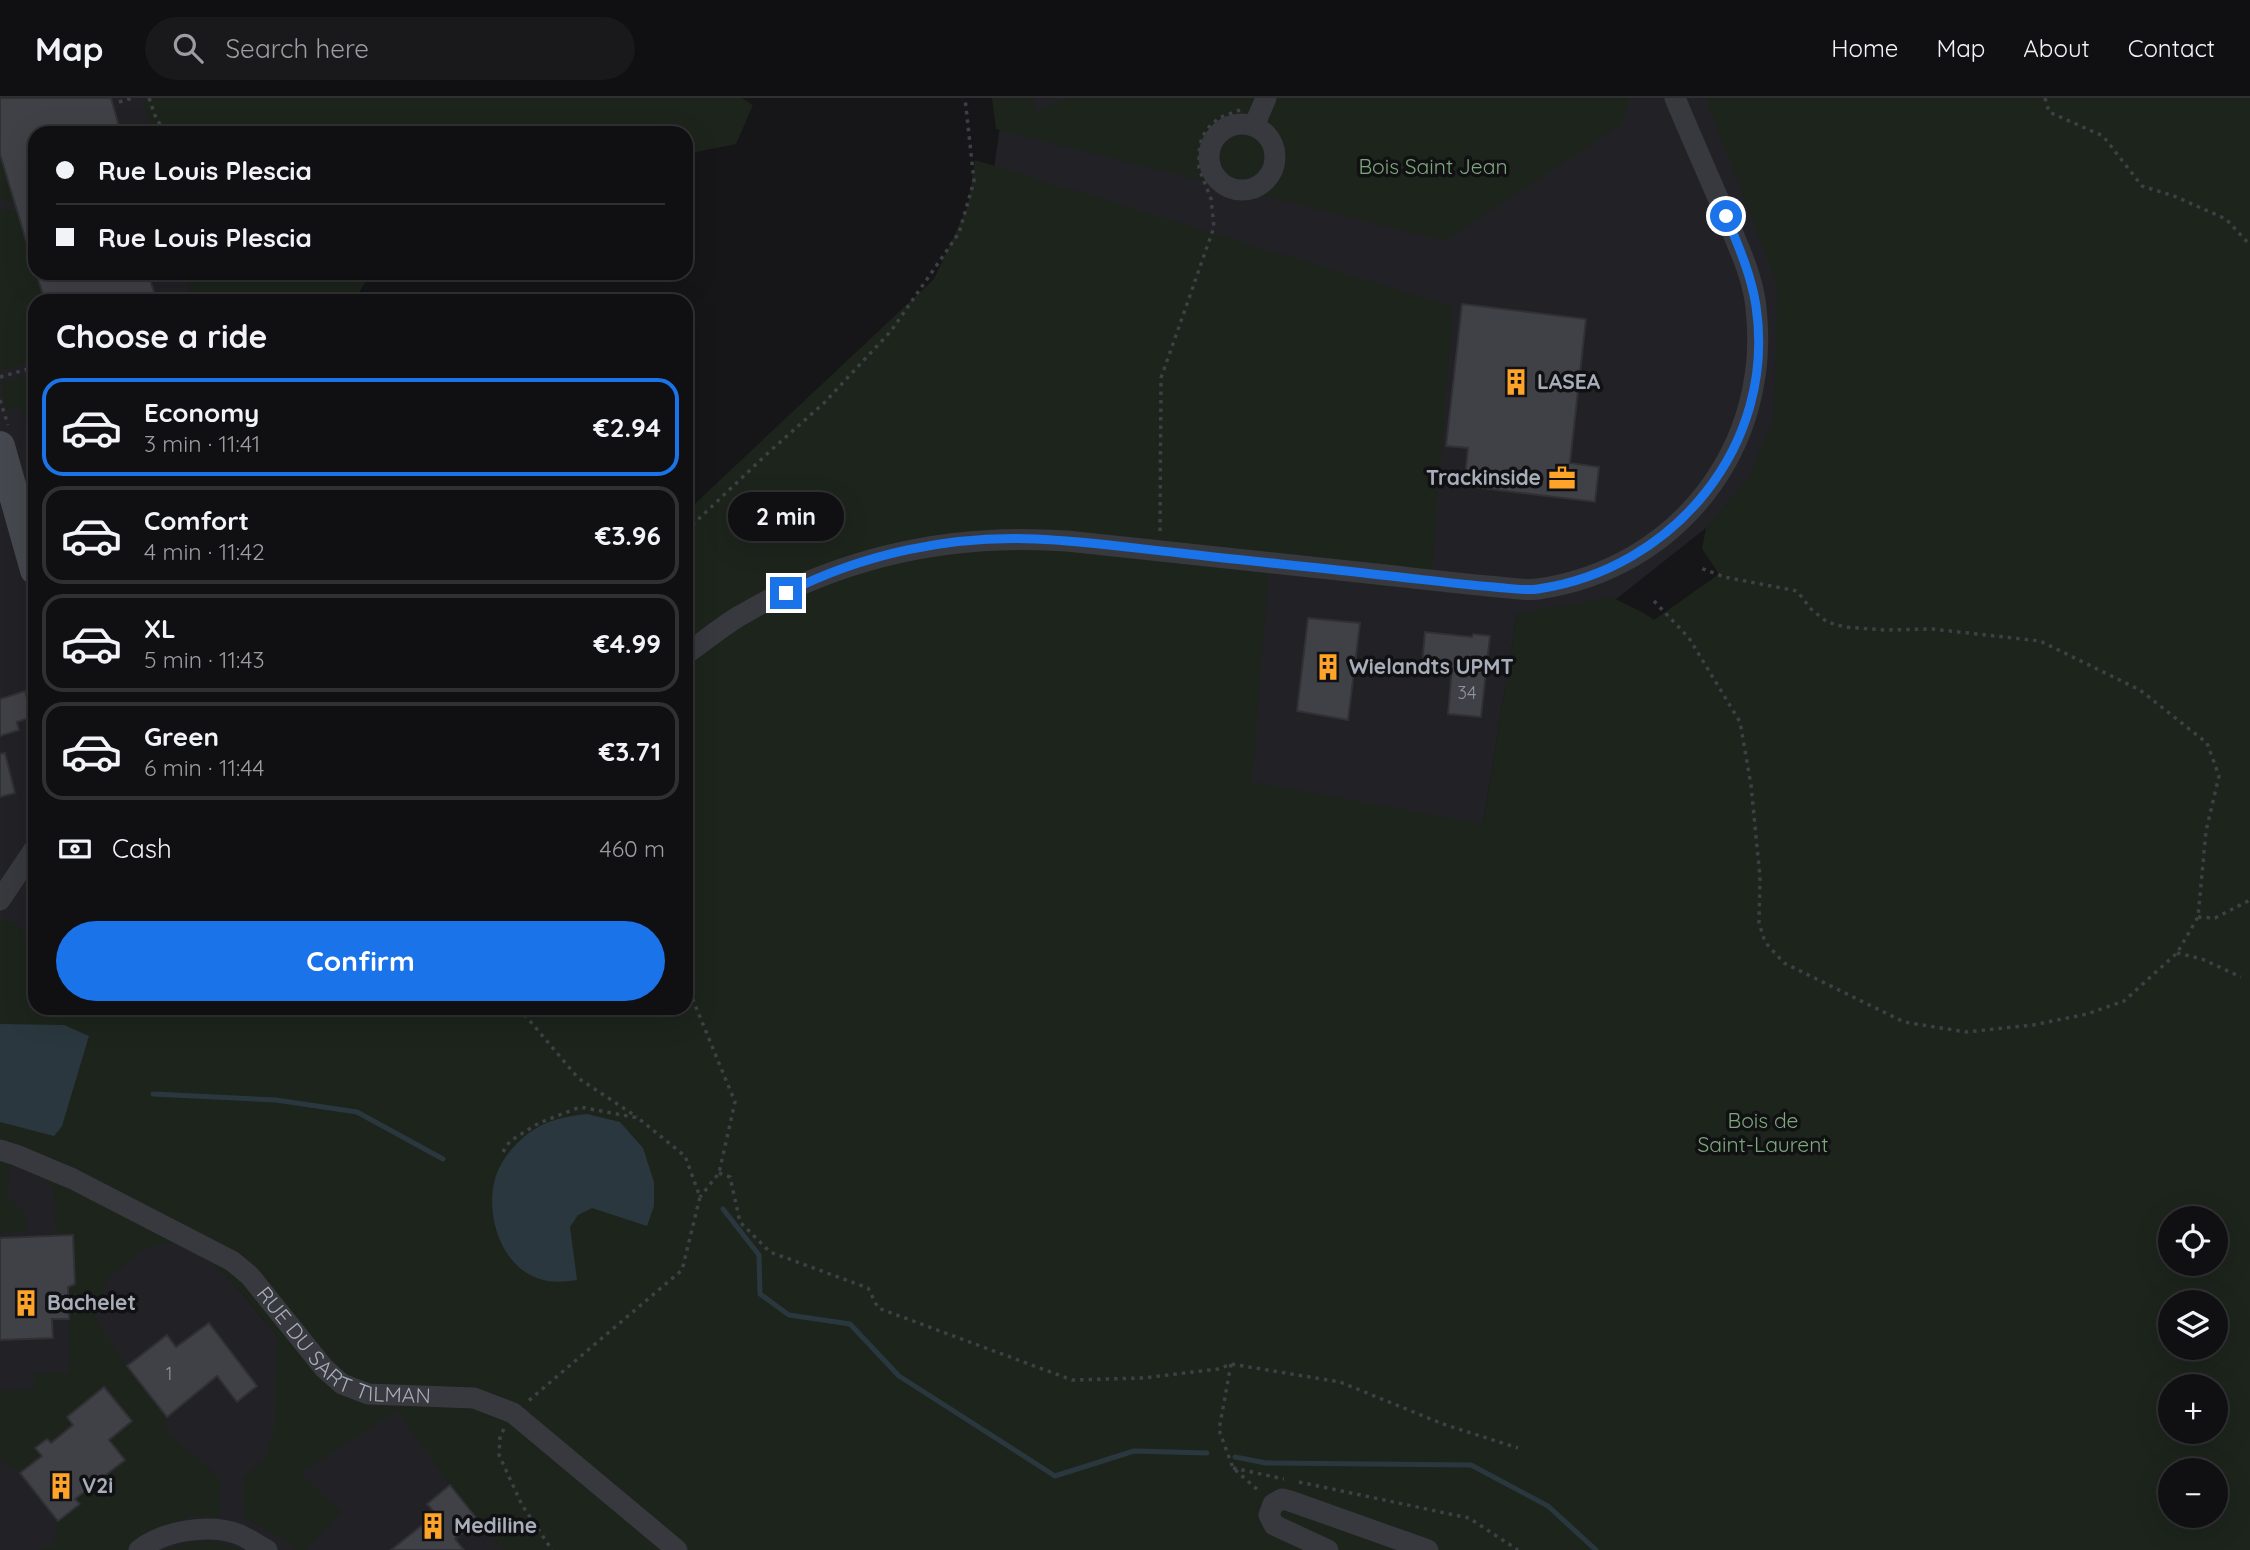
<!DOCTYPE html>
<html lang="en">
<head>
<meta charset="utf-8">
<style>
	:root { --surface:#101013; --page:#19191c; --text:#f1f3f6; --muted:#9c9da0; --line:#303033; --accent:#1a73e8 }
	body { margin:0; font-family:Quicksand,sans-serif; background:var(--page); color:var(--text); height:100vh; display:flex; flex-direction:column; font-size:26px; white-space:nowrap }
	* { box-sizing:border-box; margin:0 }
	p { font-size:23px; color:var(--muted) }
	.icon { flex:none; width:38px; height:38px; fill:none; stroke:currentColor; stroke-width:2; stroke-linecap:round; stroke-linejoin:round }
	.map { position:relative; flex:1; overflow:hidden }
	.panel { position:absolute; left:28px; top:196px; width:665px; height:721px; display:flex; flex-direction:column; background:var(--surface); border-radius:21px; box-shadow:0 7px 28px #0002,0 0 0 2px var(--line) }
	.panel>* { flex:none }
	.guide { position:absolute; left:28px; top:28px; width:665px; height:154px; border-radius:21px; box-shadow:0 7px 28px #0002,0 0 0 2px var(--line); display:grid; align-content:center; height:154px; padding:0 28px; background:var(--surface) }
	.fabs { position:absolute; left:2158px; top:1108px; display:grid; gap:14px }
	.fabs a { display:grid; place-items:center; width:70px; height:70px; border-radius:50%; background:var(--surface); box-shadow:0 7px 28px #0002,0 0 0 2px var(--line); font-size:35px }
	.end { position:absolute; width:32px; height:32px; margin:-16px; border:9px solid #1a73e8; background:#fff; box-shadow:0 0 0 4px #fff }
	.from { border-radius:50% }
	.bubble { position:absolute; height:49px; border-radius:24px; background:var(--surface); box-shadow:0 7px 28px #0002,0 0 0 2px var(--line); font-size:23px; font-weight:700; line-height:49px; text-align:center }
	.guide b { display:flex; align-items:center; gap:24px; height:66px; font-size:26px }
	.guide b+b { border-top:2px solid var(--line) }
	.guide i { width:18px; height:18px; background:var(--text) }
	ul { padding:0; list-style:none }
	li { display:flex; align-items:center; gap:21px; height:98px; margin:0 14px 10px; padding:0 14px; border:4px solid var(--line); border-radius:21px }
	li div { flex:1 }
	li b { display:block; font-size:26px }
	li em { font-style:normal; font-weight:700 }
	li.on { border-color:var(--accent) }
	li>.icon { width:63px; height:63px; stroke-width:1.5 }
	h2 { padding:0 28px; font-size:32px; line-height:84px }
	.pay { display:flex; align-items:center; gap:18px; height:77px; padding:0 28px; font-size:26px }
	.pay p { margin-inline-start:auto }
	.button { display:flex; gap:14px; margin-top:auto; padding:14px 28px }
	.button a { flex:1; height:80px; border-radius:42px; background:var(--accent); color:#fff; font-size:28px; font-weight:700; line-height:80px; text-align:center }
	header { display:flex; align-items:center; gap:42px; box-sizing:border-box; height:98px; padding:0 35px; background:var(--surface); border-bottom:2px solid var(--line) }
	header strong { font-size:33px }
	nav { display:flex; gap:38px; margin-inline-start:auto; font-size:24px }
	.search { width:490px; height:63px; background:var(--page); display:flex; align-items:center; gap:18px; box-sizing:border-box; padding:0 24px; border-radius:38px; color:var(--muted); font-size:26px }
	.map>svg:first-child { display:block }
	.built { fill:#222226 }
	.green { fill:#1c241c; fill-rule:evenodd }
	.water { fill:#2b373e }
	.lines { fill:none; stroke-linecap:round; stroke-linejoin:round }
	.stream { stroke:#2b373e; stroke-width:5 }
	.building { fill:#404146; stroke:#303035; stroke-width:2 }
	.path { stroke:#3d4045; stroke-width:3.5; stroke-dasharray:3.5 5; stroke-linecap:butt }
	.street { stroke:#37393e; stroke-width:21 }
	.secondary { stroke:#45484e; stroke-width:30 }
	.route { stroke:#1a73e8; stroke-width:9 }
	.labels { text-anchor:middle; stroke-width:7; stroke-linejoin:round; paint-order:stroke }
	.number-label { font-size:18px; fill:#8d939d }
	.park-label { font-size:21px; fill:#7da77c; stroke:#111114 }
	.poi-label { font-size:21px; font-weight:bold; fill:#a7aeba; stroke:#111114; text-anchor:start }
	.street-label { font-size:21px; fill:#a7aeba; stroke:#111114 }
</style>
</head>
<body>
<header>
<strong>Map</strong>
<div class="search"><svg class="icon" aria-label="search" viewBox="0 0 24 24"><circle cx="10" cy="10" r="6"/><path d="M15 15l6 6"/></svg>Search here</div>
<nav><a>Home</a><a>Map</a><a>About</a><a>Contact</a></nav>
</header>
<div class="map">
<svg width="2250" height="1452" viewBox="0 0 2250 1452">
	<rect width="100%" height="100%" fill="#161619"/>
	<path class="built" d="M0,0H184L212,35H35V175H239L243,203H35V910L0,1053Z
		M1004,0H2069L1972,522L1706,430L1601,513L1517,516L1483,726L930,718L990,99Z
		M0,1057L174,1145L203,1155L239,1192L271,1231L456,1329L537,1452H0Z"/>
	<path class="green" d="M142,0H742L753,7L736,46L686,56V35H153Z
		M992,0H1034L1035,14L1066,0H1630L1622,26L1445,143L996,31Z
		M1709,0H2250V1452H502L450,1387L397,1312L300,1376L341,1413L306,1452H295L288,1443L243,1419V1380L264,1362L275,1327L276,1237L239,1192L203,1156L174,1145L144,1150L106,1182L95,1220L127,1268L167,1319L168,1335L208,1369L220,1382V1419H188L144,1440L129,1452H40L44,1449H54L58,1423L79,1406L75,1401L125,1362L109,1342L131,1323L104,1289L67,1318L73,1327L51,1345L47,1341L36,1350L42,1358L20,1375L0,1363V1293L34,1291L35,1275H70L68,1189L75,1186L73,1137H56L54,1095L41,1075L11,1063L7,1098L26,1118L27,1133L0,1135V826L3,820L35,840V910H686V414L934,181L968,108L975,62L1453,209L1432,472L1270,455L1252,684L1483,726L1517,516L1611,499L1644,515L1654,522L1719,476L1702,451L1706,430L1748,380L1773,321L1778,188L1706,1ZM2170,1120H2216V1166H2170ZM2170,1204H2216V1250H2170ZM2170,1288H2216V1334H2170ZM2170,1372H2216V1418H2170Z
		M0,56L14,103L0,101Z
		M0,111L17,113L45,203H35V262L0,273Z
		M207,175H371L354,203H193L187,181Z
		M35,276V359L21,308L7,312L0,285Z
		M208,1442L243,1452H165L188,1445Z"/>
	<path class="water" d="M0,926L64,927L89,938L62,1028L54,1038L0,1024Z
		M587,1016L620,1024L643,1050L654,1084V1108L647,1128L592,1110L578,1117L570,1129L577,1182C564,1184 552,1185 540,1181C501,1169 485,1117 495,1081C500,1062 518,1041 535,1031C550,1021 569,1018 587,1016Z"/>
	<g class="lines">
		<path class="stream" d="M153,996L276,1002L357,1014L443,1061
			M723,1111L759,1157L760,1196L789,1217L850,1226L899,1278L1055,1378L1134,1353L1207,1355
			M1235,1359L1266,1365L1471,1367L1548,1408L1596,1452"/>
	</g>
	<path class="building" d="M0,0H111L120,32L110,35H35V159H31L0,56Z
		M36,175H148L157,203H45Z
		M1462,206L1586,221L1570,365L1599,369L1595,404L1464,388L1468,350L1446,348Z
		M1308,520L1360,525L1348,622L1297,613Z
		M1425,534L1472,539L1473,536L1490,538L1481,619L1448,616L1452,570L1422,567Z
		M25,593L32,619L17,624L19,632L0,638V601Z
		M5,655L15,695L0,699V656Z
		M73,1137L75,1186L68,1189L69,1221H52L53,1240L0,1242V1140Z
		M209,1225L257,1288L237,1304L217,1278L167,1319L127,1268L167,1237L176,1249Z
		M104,1289L132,1323L109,1342L125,1362L75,1401L80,1406L58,1423L20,1375L42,1358L35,1350L47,1341L51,1345L73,1327L67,1319Z
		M450,1387L478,1422L455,1441L464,1452H391L436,1416L427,1406Z"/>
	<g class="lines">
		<path class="path" d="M149,0L157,23L171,35
			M2045,0L2049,14L2103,38L2142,88L2174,98L2226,121L2250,147
			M119,4L133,0
			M0,279L35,269
			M0,302L8,327
			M686,433L769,354L824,305L891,233L959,135L974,83L965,0
			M1160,433L1161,280L1214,129L1211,101L1199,70V54L1202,39L1210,28L1219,20L1240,12
			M1654,503L1689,540L1740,624L1751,687L1760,779L1759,825L1765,844L1784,865L1904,924L1966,934L2033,927L2087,916L2124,903L2177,855L2198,819L2206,733L2219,678L2207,645L2140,592L2040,543L1932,531L1884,532L1845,529L1827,524L1811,511L1797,493L1724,479L1701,470
			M2198,819L2215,820L2250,802
			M2177,855L2202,861L2241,879
			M686,885L735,1004L719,1075L700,1099
			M519,910L578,980L637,1019
			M503,1054L510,1043L539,1025L580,1009L638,1020L685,1058L700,1099L682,1172L527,1304
			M719,1075L730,1079L740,1124L770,1154L868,1190L878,1210L1072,1282L1143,1280L1218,1271L1231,1266L1340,1284L1443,1326L1518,1350
			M1231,1266L1219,1332L1233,1370L1259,1393
			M504,1331L500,1338L499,1357L522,1407L552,1452
			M1233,1370L1284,1381
			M1299,1384L1469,1420L1518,1452"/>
		<g class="street">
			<circle cx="1242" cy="59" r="33"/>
			<path d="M1254,28L1266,0"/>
			<path d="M686,556C705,543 723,527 743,516C843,458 953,435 1067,443C1177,454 1286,466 1395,478C1430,482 1464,486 1499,489C1512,490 1525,493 1538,491C1677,471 1772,350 1756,210C1753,179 1739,150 1727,121C1710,81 1692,41 1675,0"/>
			<path d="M0,802L35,750"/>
			<path id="s1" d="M0,1052L16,1057L73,1081L232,1163L250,1178L324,1270L342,1286L368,1296L474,1300L513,1315L677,1452"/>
			<path d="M139,1452C163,1433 209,1425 238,1436C248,1440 257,1447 267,1452"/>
			<path d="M1328,1452L1274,1427L1269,1417L1273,1406L1282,1401L1290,1403L1428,1452"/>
		</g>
		<path class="secondary" d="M0,348L35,472"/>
	</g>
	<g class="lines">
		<path class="route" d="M786,495C862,456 950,437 1036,441C1084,443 1132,450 1180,455C1247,463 1314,469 1381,477C1419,481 1456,486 1494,489C1508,490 1524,493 1538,491C1674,471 1777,347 1756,208C1751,176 1738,147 1726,118"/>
	</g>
	<defs>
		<symbol id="building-bare" viewBox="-9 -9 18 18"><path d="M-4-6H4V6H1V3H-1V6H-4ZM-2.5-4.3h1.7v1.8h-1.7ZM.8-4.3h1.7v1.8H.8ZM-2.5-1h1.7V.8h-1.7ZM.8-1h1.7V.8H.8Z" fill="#ffa428" stroke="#111114" stroke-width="2.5" paint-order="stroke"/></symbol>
		<symbol id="office-bare" viewBox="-9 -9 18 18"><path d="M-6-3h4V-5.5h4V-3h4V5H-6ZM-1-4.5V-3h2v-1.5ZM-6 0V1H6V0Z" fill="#ffa428" stroke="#111114" stroke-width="2.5" paint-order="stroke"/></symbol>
	</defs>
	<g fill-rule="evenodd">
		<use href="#building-bare" x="1497" y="265" width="38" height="38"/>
		<use href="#office-bare" x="1543" y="361" width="38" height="38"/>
		<use href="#building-bare" x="1309" y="550" width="38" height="38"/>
		<use href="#building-bare" x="7" y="1186" width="38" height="38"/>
		<use href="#building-bare" x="42" y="1369" width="38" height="38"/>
		<use href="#building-bare" x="414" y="1409" width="38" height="38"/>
	</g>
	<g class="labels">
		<g class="number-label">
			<text x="1467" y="601">34</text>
			<text x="169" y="1282">1</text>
		</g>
		<g class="park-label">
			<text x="1433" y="76">Bois Saint Jean</text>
			<text x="1763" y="1030">Bois de<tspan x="1763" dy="24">Saint-Laurent</tspan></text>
		</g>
		<g class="poi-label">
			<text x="1537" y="291">LASEA</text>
			<text x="1541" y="387" text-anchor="end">Trackinside</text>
			<text x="1349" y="576">Wielandts UPMT</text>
			<text x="47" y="1212">Bachelet</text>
			<text x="82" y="1395">V2i</text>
			<text x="454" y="1435">Mediline</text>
		</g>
		<g class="street-label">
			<text dy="7" stroke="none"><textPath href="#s1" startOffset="406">RUE DU SART TILMAN</textPath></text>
		</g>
	</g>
</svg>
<div class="fabs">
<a><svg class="icon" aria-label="locate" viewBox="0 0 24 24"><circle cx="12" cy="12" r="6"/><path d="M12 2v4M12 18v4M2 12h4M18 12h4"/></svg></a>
<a><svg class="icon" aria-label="layers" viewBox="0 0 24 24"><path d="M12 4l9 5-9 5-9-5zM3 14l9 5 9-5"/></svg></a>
<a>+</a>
<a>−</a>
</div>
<i class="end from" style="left:1726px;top:118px"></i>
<i class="end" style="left:786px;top:495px"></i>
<div class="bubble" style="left:728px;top:394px;width:116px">2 min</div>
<div class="guide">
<b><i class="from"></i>Rue Louis Plescia</b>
<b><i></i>Rue Louis Plescia</b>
</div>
<section class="panel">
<h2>Choose a ride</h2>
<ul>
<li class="on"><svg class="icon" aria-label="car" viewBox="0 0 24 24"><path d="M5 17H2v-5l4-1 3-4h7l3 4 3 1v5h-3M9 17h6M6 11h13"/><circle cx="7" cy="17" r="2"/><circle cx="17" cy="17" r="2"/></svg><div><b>Economy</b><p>3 min · 11:41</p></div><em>€2.94</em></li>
<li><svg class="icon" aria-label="car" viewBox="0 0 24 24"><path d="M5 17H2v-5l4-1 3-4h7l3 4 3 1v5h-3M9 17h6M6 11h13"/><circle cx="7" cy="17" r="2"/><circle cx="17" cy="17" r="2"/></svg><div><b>Comfort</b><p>4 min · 11:42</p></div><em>€3.96</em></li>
<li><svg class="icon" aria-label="car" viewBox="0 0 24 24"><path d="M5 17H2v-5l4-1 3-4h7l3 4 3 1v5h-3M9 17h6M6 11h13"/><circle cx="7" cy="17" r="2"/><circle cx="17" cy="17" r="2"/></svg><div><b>XL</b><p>5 min · 11:43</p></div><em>€4.99</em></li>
<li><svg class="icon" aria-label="car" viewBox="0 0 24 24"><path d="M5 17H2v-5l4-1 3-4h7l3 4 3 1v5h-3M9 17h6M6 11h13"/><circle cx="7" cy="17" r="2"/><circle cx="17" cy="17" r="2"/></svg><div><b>Green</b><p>6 min · 11:44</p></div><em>€3.71</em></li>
</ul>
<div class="pay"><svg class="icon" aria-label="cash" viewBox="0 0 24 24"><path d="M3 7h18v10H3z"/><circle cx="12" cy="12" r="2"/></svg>Cash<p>460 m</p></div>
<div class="button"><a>Confirm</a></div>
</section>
</div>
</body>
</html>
